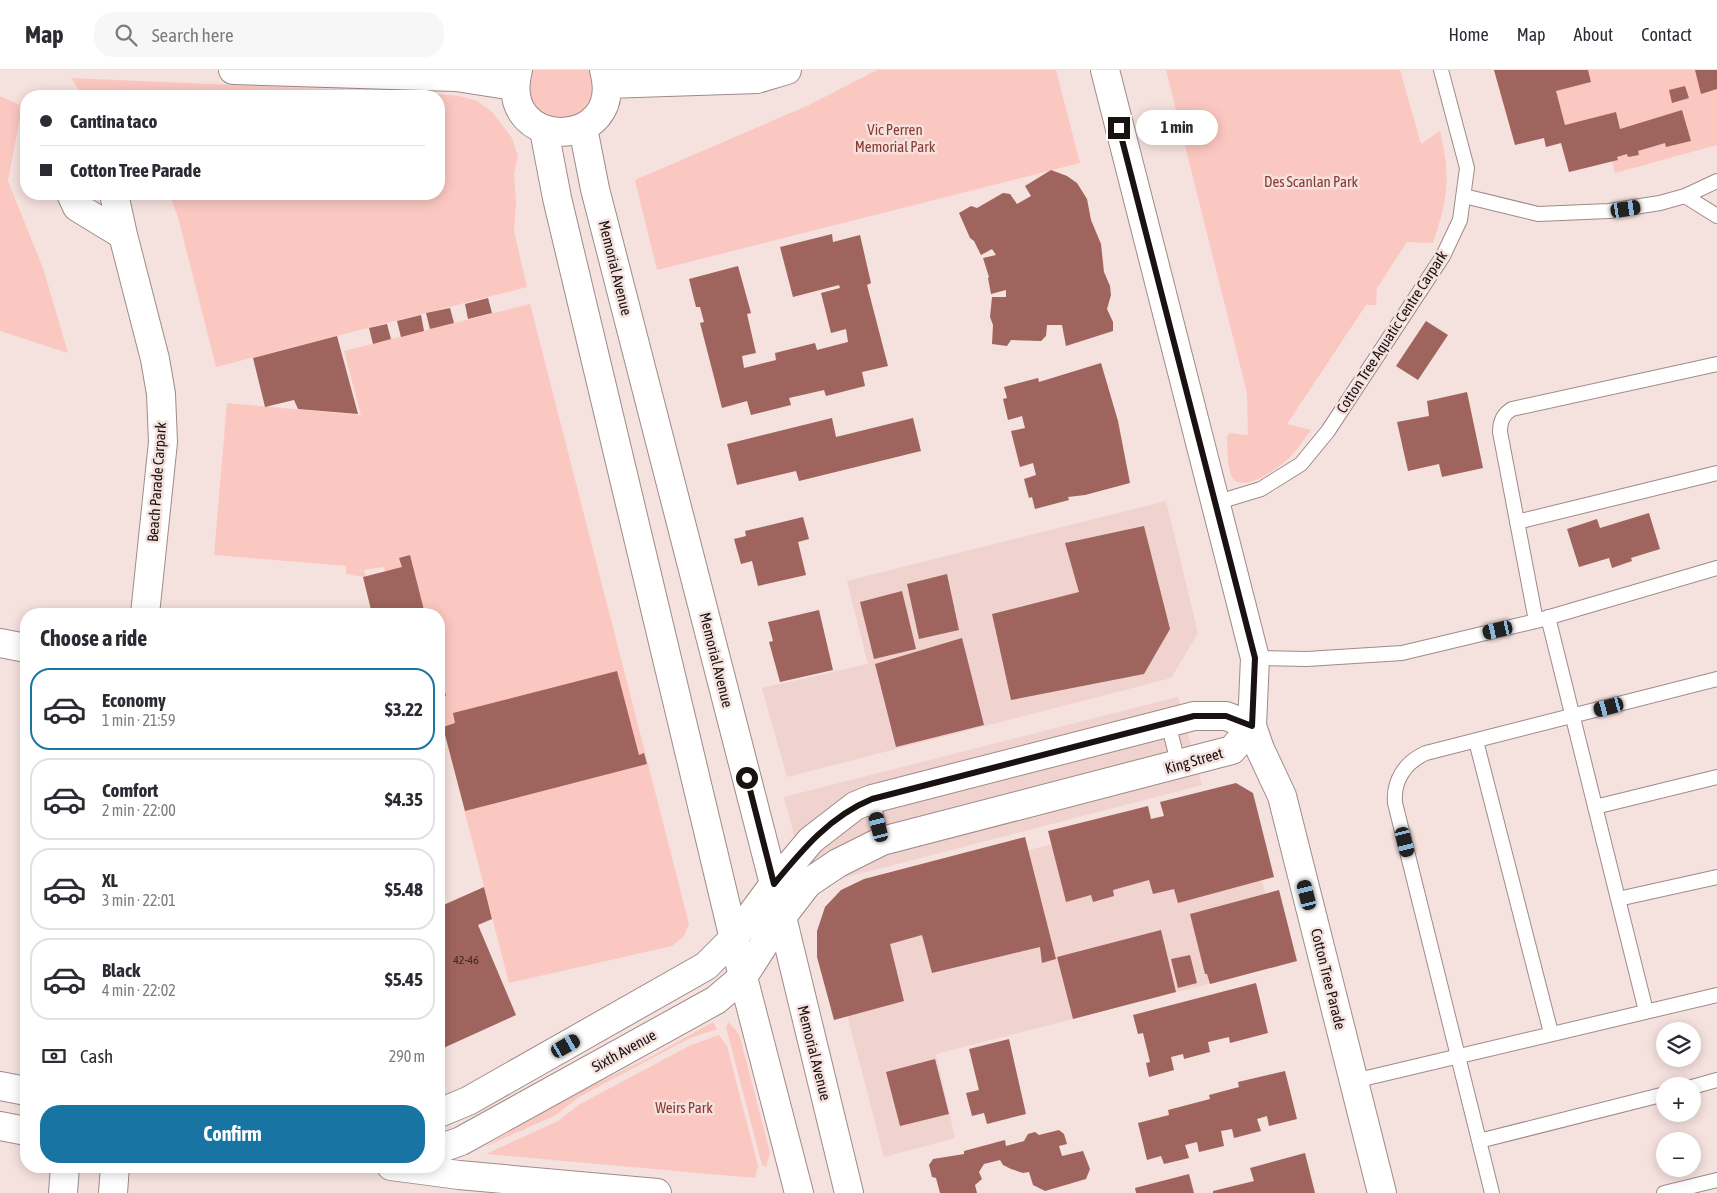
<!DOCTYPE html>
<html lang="en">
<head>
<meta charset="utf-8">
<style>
	:root { --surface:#fff; --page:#f7f7f7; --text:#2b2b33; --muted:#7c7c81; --line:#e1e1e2; --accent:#1874a2 }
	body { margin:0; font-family:"Asap Condensed",sans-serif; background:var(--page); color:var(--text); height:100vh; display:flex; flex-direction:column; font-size:19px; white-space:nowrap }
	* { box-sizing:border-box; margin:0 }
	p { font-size:16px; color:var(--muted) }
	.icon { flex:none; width:28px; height:28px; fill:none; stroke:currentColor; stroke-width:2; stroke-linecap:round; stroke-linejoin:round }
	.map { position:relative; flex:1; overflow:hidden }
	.sheet { position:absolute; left:20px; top:538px; width:425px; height:565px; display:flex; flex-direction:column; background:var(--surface); border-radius:20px; box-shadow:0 2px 12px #0003 }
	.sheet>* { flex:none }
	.hud { position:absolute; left:20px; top:20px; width:425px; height:110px; border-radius:20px; box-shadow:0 2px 12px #0003; display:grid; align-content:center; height:110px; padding:0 20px; background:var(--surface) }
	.buttons { position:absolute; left:1656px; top:952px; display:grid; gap:10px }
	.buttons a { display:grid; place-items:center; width:45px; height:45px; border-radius:50%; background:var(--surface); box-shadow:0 2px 12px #0003; font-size:25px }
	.end { position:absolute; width:22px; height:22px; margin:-11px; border:6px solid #181211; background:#fff; box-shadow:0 0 0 2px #fff }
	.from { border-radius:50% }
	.bubble { position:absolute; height:35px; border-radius:18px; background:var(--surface); box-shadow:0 2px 12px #0003; font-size:16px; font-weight:700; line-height:35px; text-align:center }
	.car { position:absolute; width:15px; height:30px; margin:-15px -8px; border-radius:6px; box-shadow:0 0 4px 1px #0007; background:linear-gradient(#222 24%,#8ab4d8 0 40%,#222 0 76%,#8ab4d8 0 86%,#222 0) }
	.hud b { display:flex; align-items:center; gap:18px; height:48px; font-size:19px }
	.hud b+b { border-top:1px solid var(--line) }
	.hud i { width:12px; height:12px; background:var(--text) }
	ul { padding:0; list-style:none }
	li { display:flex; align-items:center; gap:15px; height:82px; margin:0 10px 8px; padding:0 10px; border:2px solid var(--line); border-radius:20px }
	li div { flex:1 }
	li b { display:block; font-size:19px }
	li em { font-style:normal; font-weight:700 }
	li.selected { border-color:var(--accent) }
	li>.icon { width:45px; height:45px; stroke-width:1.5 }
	h2 { padding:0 20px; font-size:22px; line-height:60px }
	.pay { display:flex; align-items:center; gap:12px; height:55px; padding:0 20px; font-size:19px }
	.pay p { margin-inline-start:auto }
	.cta { display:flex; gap:10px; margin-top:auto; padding:10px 20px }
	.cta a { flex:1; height:58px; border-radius:20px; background:var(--accent); color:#fff; font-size:20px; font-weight:700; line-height:58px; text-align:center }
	header { display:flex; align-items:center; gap:30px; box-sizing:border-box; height:70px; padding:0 25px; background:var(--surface); border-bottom:1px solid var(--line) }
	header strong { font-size:24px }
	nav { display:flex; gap:28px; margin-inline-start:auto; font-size:18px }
	.search { width:350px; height:45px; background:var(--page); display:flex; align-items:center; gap:12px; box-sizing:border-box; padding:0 18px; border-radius:20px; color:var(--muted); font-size:19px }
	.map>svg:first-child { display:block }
	.built { fill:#f0d2cf }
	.green { fill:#fbc8c1 }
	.building { fill:#9f645d }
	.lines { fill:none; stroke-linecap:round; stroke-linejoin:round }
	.lane-casing { stroke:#9e8b88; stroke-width:16 }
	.street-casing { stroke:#9e8b88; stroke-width:30 }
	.secondary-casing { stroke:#9e8b88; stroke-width:30 }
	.lane { stroke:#fff; stroke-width:14 }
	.street { stroke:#fff; stroke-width:28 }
	.secondary { stroke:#fff; stroke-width:28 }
	.route { stroke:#181211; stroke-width:6 }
	.labels { text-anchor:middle; stroke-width:5; stroke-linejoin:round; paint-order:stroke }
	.number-label { font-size:12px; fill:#3a2624 }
	.park-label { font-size:15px; fill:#883a33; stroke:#f5e1de }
	.street-label { font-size:15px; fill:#181211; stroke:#f5e1de }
</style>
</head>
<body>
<header>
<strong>Map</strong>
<div class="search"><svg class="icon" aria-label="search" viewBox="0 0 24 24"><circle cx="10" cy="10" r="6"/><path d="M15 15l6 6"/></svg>Search here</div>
<nav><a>Home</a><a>Map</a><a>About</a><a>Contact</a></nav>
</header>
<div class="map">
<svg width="1717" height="1123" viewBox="0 0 1717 1123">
	<rect width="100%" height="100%" fill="#f5e1de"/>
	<path class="built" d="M1166,431L1198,563L1171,608L787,707L762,618L868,594L847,511Z
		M1178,627L1202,715L808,817L784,727Z
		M1241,726L1283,895L936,984L955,1068L884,1087L831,882L867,821Z"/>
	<path class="green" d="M532,0H590C610,56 531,65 529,19C529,11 529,7 532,0Z
		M877,0H1056L1080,93L657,200L635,110L809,35Z
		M1166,0H1400L1421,74L1440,61C1451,107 1448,129 1433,173L1407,172L1377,218L1376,235H1366L1287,354L1311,360C1305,368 1299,377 1292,385C1283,395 1240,428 1231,405C1227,394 1228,378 1227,366L1230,363L1248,365L1247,323Z
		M1494,0H1717V75L1615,103L1612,91L1569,102L1561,73L1546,77L1544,68L1515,75Z
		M71,8L437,24L460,26L477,31L492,42L512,68L518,86L514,103L516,134L514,161L527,217L216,297L178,147L169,124H439V26H83Z
		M0,26L22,36L8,111L43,198L68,283L0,261Z
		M530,234L689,854L684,866L672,876L509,913L439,642V544H413L383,497L364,500L366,506L364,507L346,504V496L214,485L227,333L361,345L344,281Z
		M713,952L717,959L690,968L579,1027L556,1045L482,1078L575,1024L654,985Z
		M728,952L736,960L740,967L770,1083L766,1097L762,1095L726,957Z
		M719,965L727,976L758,1096L755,1108L486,1084L558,1051L580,1034L691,975Z"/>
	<path class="building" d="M1494,0H1588L1591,12L1556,21L1565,55L1616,42L1620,59L1682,40L1691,71L1666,77L1665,73L1638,81L1639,85L1628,87L1627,84L1617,87L1618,90L1569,102L1561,73L1546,77L1544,68L1515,75Z
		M1695,0H1717V19L1701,24Z
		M1685,16L1689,28L1672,33L1669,20Z
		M1051,100L1067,106L1077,113L1087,129L1091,150L1101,174L1104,202L1110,216L1111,225L1107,239L1113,252V261L1066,276L1062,255H1047L1046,266L1041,271L1011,270L1007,276L992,274L993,255L990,247L992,227H1006V220L991,224L988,208L989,207L983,188L996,185L992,179L981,185L974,171L970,168L959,143L971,136L977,138L1003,123L1010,124L1017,134L1031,126L1025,116Z
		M832,164L833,172L860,165L871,213L867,215L888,296L862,302L865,316L826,326L824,320L789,328L791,335L751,345L747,331L722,338L700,253L704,252L700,237H696L689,209L738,196L751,243L747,244L756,283L742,286L744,298L776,290L775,283L815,273L817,280L848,272L846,259L831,263L821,223L840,218L839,215L793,227L780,177Z
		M488,228L492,243L468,249L465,234Z
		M450,238L454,253L430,259L426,243Z
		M421,245L424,261L401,267L397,251Z
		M1426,251L1448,265L1418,310L1396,296Z
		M387,254L391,269L373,274L369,258Z
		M337,266L358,344L298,339L294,330L265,337L253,288Z
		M1101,293L1118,351L1130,413L1085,425L1068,427L1069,430L1035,439L1032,427L1029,428L1024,409L1036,405L1033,393L1020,397L1011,361L1025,358L1022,346L1008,350L1003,329L1007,328L1004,317L1038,308L1039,312Z
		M1467,322L1483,398L1442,407L1439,394L1408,401L1397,352L1429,346L1427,331Z
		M832,348L836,367L913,348L921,381L799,411L796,401L737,415L727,374Z
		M1649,443L1660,479L1631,488L1632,491L1612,498L1609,488L1579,497L1567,459L1597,449L1600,458Z
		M803,447L809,469L798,472L806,505L758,516L752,491L741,494L734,469L746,466L745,461Z
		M1144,456L1170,559L1144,604L1011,630L992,544L1079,522L1065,473Z
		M410,485L425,544H372L363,507L402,497L399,488Z
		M947,504L959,560L919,569L907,514Z
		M902,521L916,579L874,589L860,532Z
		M819,540L833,600L780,612L769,572L773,571L768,552Z
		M962,568L984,655L896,677L875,594Z
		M439,600L446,626L440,627L443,640L439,641Z
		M617,601L639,685L644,683L647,694L465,741L443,657L455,653L453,643Z
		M1236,713L1253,723L1274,807L1178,833L1174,819L1153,824L1149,810L1113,820L1114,826L1093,832L1091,825L1066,832L1048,761L1148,736L1151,749L1164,746L1160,732Z
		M1025,767L1056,889L1042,893L1040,877L932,903L922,865L890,874L904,931L834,950L817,887V861L825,837L841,820L864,809Z
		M484,817L492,849L478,855L516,945L439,980V837Z
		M1279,820L1297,891L1210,914L1207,904H1205L1190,844Z
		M1161,860L1176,922L1073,949L1057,887Z
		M1190,885L1197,913L1178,918L1171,889Z
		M1256,913L1268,963L1230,973L1229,967L1208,972L1210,982L1184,989L1183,984L1171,987L1174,1000L1149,1007L1146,993L1150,992L1143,963L1138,964L1133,945Z
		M1009,969L1026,1044L987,1054L984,1043L972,1046L966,1023L979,1020L969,979Z
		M935,989L949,1044L900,1056L886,1002Z
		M1285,1001L1297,1049L1269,1056L1267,1046L1257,1049L1261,1061L1234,1068L1232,1059L1221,1061L1224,1076L1199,1082L1197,1072L1185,1075L1189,1088L1164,1094L1161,1086L1147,1090L1138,1053L1169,1045L1168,1040L1210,1029L1209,1025L1239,1017L1238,1012Z
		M1059,1060L1064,1064L1067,1074L1059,1076L1062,1086L1083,1081L1090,1099L1086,1109L1045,1121L1033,1115L1029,1102L1023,1103L1011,1099L1003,1095L1000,1090L984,1094L979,1102L982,1109L975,1115L977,1123H940L936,1108L932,1107L929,1095L933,1089L964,1084V1081L1005,1070L1006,1076L1024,1071L1028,1064L1035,1062L1039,1065Z
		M1305,1083L1315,1123H1213V1121L1254,1111L1250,1098Z
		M1189,1104L1194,1123H1136L1135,1118Z"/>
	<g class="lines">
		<defs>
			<path id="lane" d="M1464,126L1538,144L1609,141L1660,133L1685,126L1717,111
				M1685,126L1717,146
				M1215,433L1261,419L1301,394L1328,361L1443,186L1460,150L1467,98L1441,0
				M1517,452L1717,403
				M1548,547L1618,829L1717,807
				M1536,551L1500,362C1500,351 1503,344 1512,339L1717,294
				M1255,588L1307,589L1402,583L1536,551L1717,498
				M1168,653L1179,696
				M1476,671L1551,963
				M872,729L882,771
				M1595,737L1717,707
				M1618,829L1646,941
				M1354,1011L1717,925
				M1692,1017L1717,1010
				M1479,1071L1665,1024
				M1492,1123L1395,733C1393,711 1405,692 1426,683L1717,609
				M1664,1123L1717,1110"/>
			<path id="street" d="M583,58L595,119L774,814L849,1123
				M544,60L557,128L743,907L799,1123
				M71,124L77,137L123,165L114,124
				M123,165L155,289L161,324L163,372L145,544
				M0,573L26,578
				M1252,656L1260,679L1282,726L1382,1123
				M391,1096L459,1105L657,1123
				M63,1123L65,1096
				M113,1123L115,1096"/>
			<path id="secondary" d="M233,0L456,7L515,16
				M518,0C496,83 627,82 604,0
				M1105,0L1255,588L1252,656
				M607,14L757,9L787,0
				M0,1016L26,1021
				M439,1043L468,1031L706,896L734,868L774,814L811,770L855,736L872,729L1194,646H1226L1252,656
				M0,1056L26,1061
				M439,1079L461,1071L716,930L743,907L781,848L808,813L838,793L882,771L1232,680L1252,656"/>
		</defs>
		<use href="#lane" class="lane-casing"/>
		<use href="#street" class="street-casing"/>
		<use href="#secondary" class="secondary-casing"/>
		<use href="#lane" class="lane"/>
		<use href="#street" class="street"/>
		<use href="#secondary" class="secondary"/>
	</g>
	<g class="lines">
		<path class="route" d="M747,708L774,814C802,780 830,746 872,729L1194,646H1226L1252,656L1255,588L1119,58"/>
	</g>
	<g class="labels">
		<g class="number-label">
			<text x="466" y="894">42-46</text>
		</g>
		<g class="park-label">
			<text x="895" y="65">Vic Perren<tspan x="895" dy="17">Memorial Park</tspan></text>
			<text x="1311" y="117">Des Scanlan Park</text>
			<text x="684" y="1043">Weirs Park</text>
		</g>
		<g class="street-label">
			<text transform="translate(615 198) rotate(76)" y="5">Memorial Avenue</text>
			<text transform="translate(1392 262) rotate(-57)" y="5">Cotton Tree Aquatic Centre Carpark</text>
			<text transform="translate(157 412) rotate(-86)" y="5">Beach Parade Carpark</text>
			<text transform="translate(716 590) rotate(76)" y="5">Memorial Avenue</text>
			<text transform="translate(1194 691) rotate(-16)" y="5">King Street</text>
			<text transform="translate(1328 909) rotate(76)" y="5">Cotton Tree Parade</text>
			<text transform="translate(624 981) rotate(-29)" y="5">Sixth Avenue</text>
			<text transform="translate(814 983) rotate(76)" y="5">Memorial Avenue</text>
		</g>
	</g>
</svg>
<div class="buttons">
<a><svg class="icon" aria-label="layers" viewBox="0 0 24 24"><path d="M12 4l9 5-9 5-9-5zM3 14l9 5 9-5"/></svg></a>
<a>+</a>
<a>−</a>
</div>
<i class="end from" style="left:747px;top:708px"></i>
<i class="end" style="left:1119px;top:58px"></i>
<div class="bubble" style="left:1136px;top:40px;width:82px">1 min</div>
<i class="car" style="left:1626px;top:139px;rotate:81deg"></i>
<i class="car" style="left:1498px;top:560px;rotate:257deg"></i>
<i class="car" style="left:1609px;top:637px;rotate:255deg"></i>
<i class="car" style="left:879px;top:757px;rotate:346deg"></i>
<i class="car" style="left:1405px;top:772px;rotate:166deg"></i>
<i class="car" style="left:1307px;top:825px;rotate:346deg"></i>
<i class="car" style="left:566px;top:976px;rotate:60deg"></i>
<div class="hud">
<b><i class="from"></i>Cantina taco</b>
<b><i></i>Cotton Tree Parade</b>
</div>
<section class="sheet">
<h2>Choose a ride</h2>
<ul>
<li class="selected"><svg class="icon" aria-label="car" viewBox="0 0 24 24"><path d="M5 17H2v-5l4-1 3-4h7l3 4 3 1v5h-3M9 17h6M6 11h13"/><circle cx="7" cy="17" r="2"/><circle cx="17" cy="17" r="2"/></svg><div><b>Economy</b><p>1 min · 21:59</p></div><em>$3.22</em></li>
<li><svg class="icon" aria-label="car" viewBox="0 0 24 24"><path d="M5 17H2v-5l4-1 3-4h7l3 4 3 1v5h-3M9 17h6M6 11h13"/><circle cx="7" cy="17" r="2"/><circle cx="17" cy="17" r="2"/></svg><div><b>Comfort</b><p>2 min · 22:00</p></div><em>$4.35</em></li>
<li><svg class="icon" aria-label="car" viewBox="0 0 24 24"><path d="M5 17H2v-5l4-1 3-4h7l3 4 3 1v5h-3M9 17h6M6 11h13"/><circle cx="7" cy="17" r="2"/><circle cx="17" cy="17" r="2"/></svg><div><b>XL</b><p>3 min · 22:01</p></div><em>$5.48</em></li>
<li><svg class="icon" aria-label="car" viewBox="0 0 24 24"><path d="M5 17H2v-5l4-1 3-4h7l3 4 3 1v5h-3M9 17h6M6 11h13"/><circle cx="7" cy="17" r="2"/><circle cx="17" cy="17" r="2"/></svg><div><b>Black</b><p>4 min · 22:02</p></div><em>$5.45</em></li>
</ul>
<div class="pay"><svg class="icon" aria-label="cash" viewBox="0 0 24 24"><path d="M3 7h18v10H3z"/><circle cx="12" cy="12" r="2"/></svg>Cash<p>290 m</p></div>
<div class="cta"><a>Confirm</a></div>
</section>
</div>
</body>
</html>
